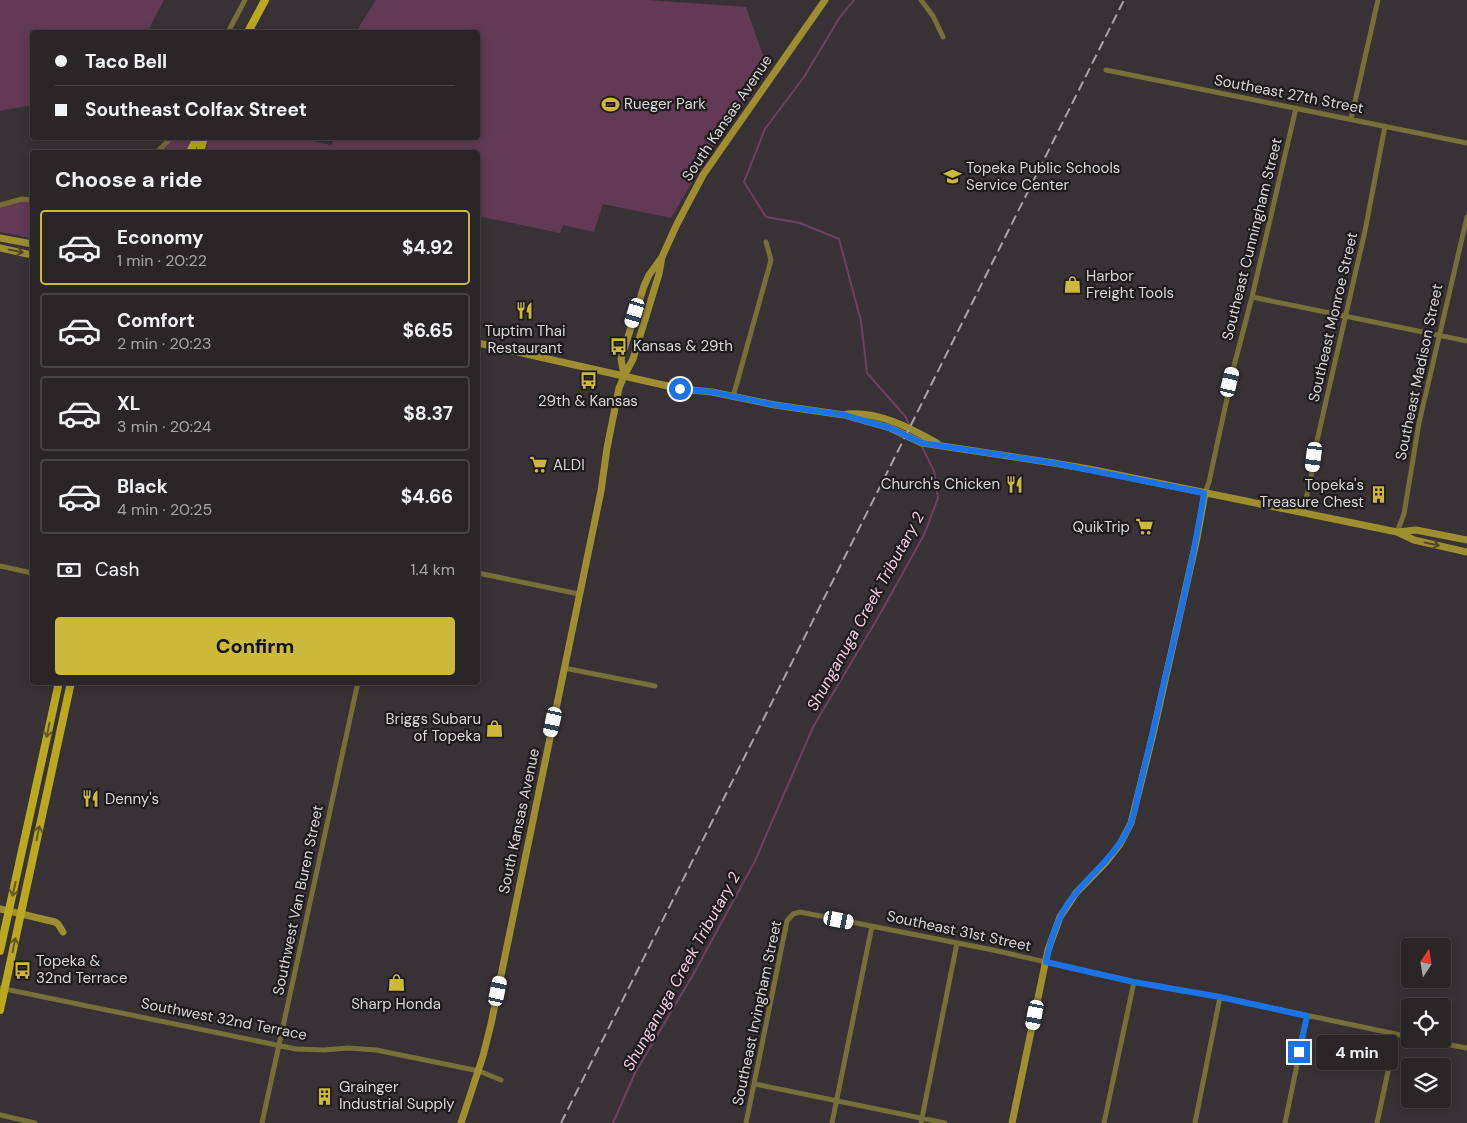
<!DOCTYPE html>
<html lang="en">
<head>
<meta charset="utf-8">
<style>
	:root { --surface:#2a2628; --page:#363234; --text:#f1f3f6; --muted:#a5a5a8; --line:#464345; --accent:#ccb939 }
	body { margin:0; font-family:"DM Sans",sans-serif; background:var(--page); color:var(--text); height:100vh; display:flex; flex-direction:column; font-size:19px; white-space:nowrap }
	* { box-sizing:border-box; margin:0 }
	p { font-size:16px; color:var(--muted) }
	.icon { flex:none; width:28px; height:28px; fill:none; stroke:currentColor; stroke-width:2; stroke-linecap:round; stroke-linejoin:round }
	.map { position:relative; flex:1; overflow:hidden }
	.details { position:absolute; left:30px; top:150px; width:450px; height:535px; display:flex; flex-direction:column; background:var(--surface); border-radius:5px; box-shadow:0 2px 12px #0003,0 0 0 1px var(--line) }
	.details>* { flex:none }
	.banner { position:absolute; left:30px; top:30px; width:450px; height:110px; border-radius:5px; box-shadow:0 2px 12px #0003,0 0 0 1px var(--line); display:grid; align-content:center; height:110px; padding:0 25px; background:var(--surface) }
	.needle { width:32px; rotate:12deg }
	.controls { position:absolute; left:1401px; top:938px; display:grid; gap:10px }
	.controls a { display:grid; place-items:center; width:50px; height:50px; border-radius:5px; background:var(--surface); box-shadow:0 2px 12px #0003,0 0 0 1px var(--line); font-size:25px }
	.end { position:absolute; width:22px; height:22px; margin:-11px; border:6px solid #1a73e8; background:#fff; box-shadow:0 0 0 2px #fff }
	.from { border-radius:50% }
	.bubble { position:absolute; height:35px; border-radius:5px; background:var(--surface); box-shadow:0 2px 12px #0003,0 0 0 1px var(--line); font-size:16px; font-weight:700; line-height:35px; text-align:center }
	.car { position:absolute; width:15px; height:30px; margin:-15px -8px; border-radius:6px; box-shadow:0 0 4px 1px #0007; background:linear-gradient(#fff 24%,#345 0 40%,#fff 0 76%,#345 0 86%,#fff 0) }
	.banner b { display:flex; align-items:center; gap:18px; height:48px; font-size:19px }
	.banner b+b { border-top:1px solid var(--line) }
	.banner i { width:12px; height:12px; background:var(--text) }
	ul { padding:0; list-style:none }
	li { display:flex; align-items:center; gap:15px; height:75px; margin:0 10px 8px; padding:0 15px; border:2px solid var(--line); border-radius:5px }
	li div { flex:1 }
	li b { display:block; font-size:19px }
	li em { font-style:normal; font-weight:700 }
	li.selected { border-color:var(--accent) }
	li>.icon { width:45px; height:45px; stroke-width:1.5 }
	h2 { padding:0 25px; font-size:22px; line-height:60px }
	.pay { display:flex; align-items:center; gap:12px; height:55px; padding:0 25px; font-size:19px }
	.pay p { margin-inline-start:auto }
	.primary-button { display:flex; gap:10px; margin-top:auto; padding:10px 25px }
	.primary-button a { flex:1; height:58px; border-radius:5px; background:var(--accent); color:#111; font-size:20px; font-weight:700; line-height:58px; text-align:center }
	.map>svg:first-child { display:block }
	.green { fill:#623a56 }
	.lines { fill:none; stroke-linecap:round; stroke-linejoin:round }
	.stream { stroke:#6b4062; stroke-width:2 }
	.street { stroke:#776f38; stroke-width:5 }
	.secondary { stroke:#9d8f30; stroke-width:7 }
	.primary { stroke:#baa81f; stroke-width:8 }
	.rail { stroke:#a8a3a6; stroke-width:2; stroke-dasharray:10 5; stroke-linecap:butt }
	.oneway { stroke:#514925 }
	.oneway2 { stroke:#645a1e }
	.route { stroke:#1a73e8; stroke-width:6 }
	.labels { text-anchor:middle; stroke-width:4.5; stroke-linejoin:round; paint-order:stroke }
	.street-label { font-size:15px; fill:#dad6d9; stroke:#1e1b1d }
	.poi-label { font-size:15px; fill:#dad6d9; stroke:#1e1b1d; text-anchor:start }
	.water-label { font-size:16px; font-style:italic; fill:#f5cde7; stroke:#1e1b1d }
</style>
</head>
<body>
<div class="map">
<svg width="1467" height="1123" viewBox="0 0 1467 1123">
	<rect width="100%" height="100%" fill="#383236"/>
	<path class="green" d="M0,0H164L147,32H32V105L0,111Z
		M376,0H648L746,7L768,70L715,144L671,218L603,204L594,232L563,225L560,233L478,216V152H204L209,138H298L332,145L334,138H478V32H358L360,25Z
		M169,138H200L193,152H157Z
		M32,199V238L0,232V206Z"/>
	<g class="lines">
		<path class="stream" d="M854,0L840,17L804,77L765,129L744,182L766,217L800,223L839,239L861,321L867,373L905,416L910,426
			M613,1123L635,1073L694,973L755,861L813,727L880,614L924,535L938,498L934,471L921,445"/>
		<path class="street" d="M921,0L933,16L943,37
			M228,32L245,0
			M1106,70L1467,143
			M1351,119L1378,0
			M157,152L171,138
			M0,205L22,199L32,200
			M1252,297L1467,341
			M733,397L771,260L766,242
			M1205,493L1209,482L1234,366L1252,297L1296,108
			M1303,513L1312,472L1316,445L1365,231L1385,126
			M1397,532L1404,514L1419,423L1467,217
			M0,566L32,573
			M478,573L579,594
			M564,668L655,686
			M0,988L296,1049L324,1050L348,1048L376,1050L479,1071L501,1080
			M1419,1039L1467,1048
			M755,1084L945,1123
			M0,1115L35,1123
			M262,1123L358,682
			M746,1123L787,921L793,914L800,912L993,950L1134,982L1220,997L1410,1037
			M832,1123L872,926
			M921,1123L957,943
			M1104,1123L1134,982
			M1195,1123L1220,997
			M1285,1123L1307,1016
			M1377,1123L1396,1034"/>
		<path class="secondary" d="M0,238L32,244
			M0,248L32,255
			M478,343L681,389L712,392L775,405L844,415L890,428L922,443L1054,463L1094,470L1397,532L1414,540L1467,552
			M624,375L621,359L644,286L649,275L662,257L677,224L703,175L825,0
			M847,414C879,411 910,428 937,443
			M1398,532L1416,530L1467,540
			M0,909L55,922L58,924L63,932
			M461,1123L483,1056L491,1024L601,491L607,448L619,388L624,376L633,359L659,274L662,257
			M1012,1123L1048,950L1060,917L1076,893L1106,862L1120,844L1131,823L1153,734L1197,538L1205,493"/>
		<path class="primary" d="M248,32L265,0
			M190,152L197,138
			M200,152L204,138
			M0,951L59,682
			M0,1010L71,682"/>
		<path class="rail" d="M561,1123L1124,0"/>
	</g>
	<defs><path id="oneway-shaft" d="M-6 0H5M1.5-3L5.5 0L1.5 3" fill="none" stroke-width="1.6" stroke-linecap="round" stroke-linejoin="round" transform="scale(1.25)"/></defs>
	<g class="oneway">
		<use href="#oneway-shaft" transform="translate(16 251) rotate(12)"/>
		<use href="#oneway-shaft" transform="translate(1432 544) rotate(12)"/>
	</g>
	<g class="oneway2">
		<use href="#oneway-shaft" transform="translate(48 730) rotate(102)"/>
		<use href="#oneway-shaft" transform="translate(38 833) rotate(-78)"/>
		<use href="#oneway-shaft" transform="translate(14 889) rotate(103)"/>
		<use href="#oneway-shaft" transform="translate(14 945) rotate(-78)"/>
	</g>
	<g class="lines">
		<path class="route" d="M680,389L712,392L775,405L844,415L890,428L922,443L1054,463L1204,493C1193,563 1176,631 1160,700C1154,729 1147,757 1140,785C1137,798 1135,813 1130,825C1114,860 1086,876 1067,905C1056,922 1050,942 1046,962L1134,982L1220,997L1307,1016L1299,1052"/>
	</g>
	<defs>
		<symbol id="stadium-bare" viewBox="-9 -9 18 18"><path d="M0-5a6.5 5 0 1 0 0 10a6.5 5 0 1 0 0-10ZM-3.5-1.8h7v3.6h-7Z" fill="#ccb939" stroke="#1e1b1d" stroke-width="2.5" paint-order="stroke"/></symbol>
		<symbol id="school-bare" viewBox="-9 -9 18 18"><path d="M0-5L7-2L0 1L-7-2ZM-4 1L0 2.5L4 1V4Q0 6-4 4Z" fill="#ccb939" stroke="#1e1b1d" stroke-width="2.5" paint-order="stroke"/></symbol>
		<symbol id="shop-bare" viewBox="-9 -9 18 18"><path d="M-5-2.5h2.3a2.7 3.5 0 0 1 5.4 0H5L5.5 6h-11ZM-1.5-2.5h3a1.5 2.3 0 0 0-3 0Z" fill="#ccb939" stroke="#1e1b1d" stroke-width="2.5" paint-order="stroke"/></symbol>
		<symbol id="restaurant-bare" viewBox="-9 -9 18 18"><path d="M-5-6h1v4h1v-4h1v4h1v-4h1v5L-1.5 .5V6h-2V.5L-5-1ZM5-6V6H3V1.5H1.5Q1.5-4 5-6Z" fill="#ccb939" stroke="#1e1b1d" stroke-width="2.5" paint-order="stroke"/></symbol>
		<symbol id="bus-bare" viewBox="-9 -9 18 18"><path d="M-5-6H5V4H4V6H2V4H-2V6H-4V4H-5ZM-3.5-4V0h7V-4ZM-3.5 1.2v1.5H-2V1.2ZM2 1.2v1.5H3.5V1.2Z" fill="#ccb939" stroke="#1e1b1d" stroke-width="2.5" paint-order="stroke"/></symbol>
		<symbol id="supermarket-bare" viewBox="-9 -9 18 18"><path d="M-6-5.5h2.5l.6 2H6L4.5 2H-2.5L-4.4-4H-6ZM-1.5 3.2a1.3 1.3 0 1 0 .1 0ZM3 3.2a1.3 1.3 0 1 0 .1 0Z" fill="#ccb939" stroke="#1e1b1d" stroke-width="2.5" paint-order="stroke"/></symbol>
		<symbol id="building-bare" viewBox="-9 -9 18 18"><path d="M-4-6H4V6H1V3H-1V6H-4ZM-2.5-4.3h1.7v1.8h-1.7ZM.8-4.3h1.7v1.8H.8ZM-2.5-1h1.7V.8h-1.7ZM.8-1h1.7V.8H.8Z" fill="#ccb939" stroke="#1e1b1d" stroke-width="2.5" paint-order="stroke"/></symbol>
	</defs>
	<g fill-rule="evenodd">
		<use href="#stadium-bare" x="598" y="92" width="25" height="25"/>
		<use href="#school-bare" x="940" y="164" width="25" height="25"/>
		<use href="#shop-bare" x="1060" y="272" width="25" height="25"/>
		<use href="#restaurant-bare" x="512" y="298" width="25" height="25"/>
		<use href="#bus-bare" x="606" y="334" width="25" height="25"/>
		<use href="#bus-bare" x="576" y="368" width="25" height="25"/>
		<use href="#supermarket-bare" x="526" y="452" width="25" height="25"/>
		<use href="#restaurant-bare" x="1002" y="472" width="25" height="25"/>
		<use href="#building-bare" x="1366" y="482" width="25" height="25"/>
		<use href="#supermarket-bare" x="1132" y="514" width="25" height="25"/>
		<use href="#shop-bare" x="482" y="716" width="25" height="25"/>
		<use href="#restaurant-bare" x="78" y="786" width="25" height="25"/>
		<use href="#bus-bare" x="10" y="958" width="25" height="25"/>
		<use href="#shop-bare" x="384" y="970" width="25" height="25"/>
		<use href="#building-bare" x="312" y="1084" width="25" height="25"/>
	</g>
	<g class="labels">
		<g class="street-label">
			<text transform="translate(1289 94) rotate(11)" y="5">Southeast 27th Street</text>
			<text transform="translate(727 118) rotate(-56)" y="5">South Kansas Avenue</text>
			<text transform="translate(1252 239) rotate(-76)" y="5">Southeast Cunningham Street</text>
			<text transform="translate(1333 317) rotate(-77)" y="5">Southeast Monroe Street</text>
			<text transform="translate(1419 372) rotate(-78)" y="5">Southeast Madison Street</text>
			<text transform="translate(519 821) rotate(-78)" y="5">South Kansas Avenue</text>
			<text transform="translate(298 900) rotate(-78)" y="5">Southwest Van Buren Street</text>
			<text transform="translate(959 931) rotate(12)" y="5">Southeast 31st Street</text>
			<text transform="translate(757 1013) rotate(-78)" y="5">Southeast Irvingham Street</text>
			<text transform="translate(224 1019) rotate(11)" y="5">Southwest 32nd Terrace</text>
		</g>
		<g class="poi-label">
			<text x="624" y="109">Rueger Park</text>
			<text x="966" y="173">Topeka Public Schools<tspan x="966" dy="17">Service Center</tspan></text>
			<text x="1086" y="281">Harbor<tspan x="1086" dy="17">Freight Tools</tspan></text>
			<text x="525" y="336" text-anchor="middle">Tuptim Thai<tspan x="525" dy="17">Restaurant</tspan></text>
			<text x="633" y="351">Kansas &amp; 29th</text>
			<text x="588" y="406" text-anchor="middle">29th &amp; Kansas</text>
			<text x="553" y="470">ALDI</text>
			<text x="1000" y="489" text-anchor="end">Church's Chicken</text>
			<text x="1364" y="490" text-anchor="end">Topeka's<tspan x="1364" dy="17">Treasure Chest</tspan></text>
			<text x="1130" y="532" text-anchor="end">QuikTrip</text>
			<text x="481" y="724" text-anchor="end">Briggs Subaru<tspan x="481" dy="17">of Topeka</tspan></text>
			<text x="105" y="804">Denny's</text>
			<text x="36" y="966">Topeka &amp;<tspan x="36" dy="17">32nd Terrace</tspan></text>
			<text x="396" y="1009" text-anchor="middle">Sharp Honda</text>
			<text x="339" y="1092">Grainger<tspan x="339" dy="17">Industrial Supply</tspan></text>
		</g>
		<g class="water-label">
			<text transform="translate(865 611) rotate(-61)" y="6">Shunganuga Creek Tributary 2</text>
			<text transform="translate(681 971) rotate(-61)" y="6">Shunganuga Creek Tributary 2</text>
		</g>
	</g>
</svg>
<div class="controls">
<a><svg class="needle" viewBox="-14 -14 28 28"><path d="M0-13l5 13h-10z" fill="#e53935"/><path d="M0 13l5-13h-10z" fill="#a5a5a8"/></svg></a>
<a><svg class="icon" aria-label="locate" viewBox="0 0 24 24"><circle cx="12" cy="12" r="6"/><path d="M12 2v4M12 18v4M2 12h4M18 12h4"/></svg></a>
<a><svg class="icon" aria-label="layers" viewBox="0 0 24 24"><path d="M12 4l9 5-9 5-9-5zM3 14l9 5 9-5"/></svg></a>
</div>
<i class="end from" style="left:680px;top:389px"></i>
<i class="end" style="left:1299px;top:1052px"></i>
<div class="bubble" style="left:1316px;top:1035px;width:82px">4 min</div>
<i class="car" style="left:635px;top:313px;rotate:197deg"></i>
<i class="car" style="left:1230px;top:382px;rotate:13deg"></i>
<i class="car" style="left:1314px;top:457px;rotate:187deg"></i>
<i class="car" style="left:553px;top:722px;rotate:192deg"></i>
<i class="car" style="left:839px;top:920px;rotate:101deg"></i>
<i class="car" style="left:498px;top:991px;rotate:12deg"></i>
<i class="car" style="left:1035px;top:1015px;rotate:191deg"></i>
<div class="banner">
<b><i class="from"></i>Taco Bell</b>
<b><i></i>Southeast Colfax Street</b>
</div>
<section class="details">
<h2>Choose a ride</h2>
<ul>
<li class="selected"><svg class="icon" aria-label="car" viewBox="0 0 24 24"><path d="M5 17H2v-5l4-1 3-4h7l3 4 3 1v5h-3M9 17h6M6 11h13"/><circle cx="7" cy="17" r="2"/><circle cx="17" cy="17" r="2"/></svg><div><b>Economy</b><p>1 min · 20:22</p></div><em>$4.92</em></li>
<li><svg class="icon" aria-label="car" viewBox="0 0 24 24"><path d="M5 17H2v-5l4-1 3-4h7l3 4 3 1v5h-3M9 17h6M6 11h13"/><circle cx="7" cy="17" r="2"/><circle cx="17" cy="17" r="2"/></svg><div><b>Comfort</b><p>2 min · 20:23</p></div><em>$6.65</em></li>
<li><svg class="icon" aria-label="car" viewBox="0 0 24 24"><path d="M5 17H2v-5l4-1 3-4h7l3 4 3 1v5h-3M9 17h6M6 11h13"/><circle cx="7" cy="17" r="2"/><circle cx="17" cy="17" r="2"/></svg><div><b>XL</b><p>3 min · 20:24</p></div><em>$8.37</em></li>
<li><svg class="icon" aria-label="car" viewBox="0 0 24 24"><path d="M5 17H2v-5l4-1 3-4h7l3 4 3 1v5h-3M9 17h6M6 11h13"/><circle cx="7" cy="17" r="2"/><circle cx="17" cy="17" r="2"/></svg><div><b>Black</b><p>4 min · 20:25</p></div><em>$4.66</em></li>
</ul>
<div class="pay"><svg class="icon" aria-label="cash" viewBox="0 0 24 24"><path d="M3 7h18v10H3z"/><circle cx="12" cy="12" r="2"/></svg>Cash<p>1.4 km</p></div>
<div class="primary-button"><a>Confirm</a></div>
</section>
</div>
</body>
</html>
